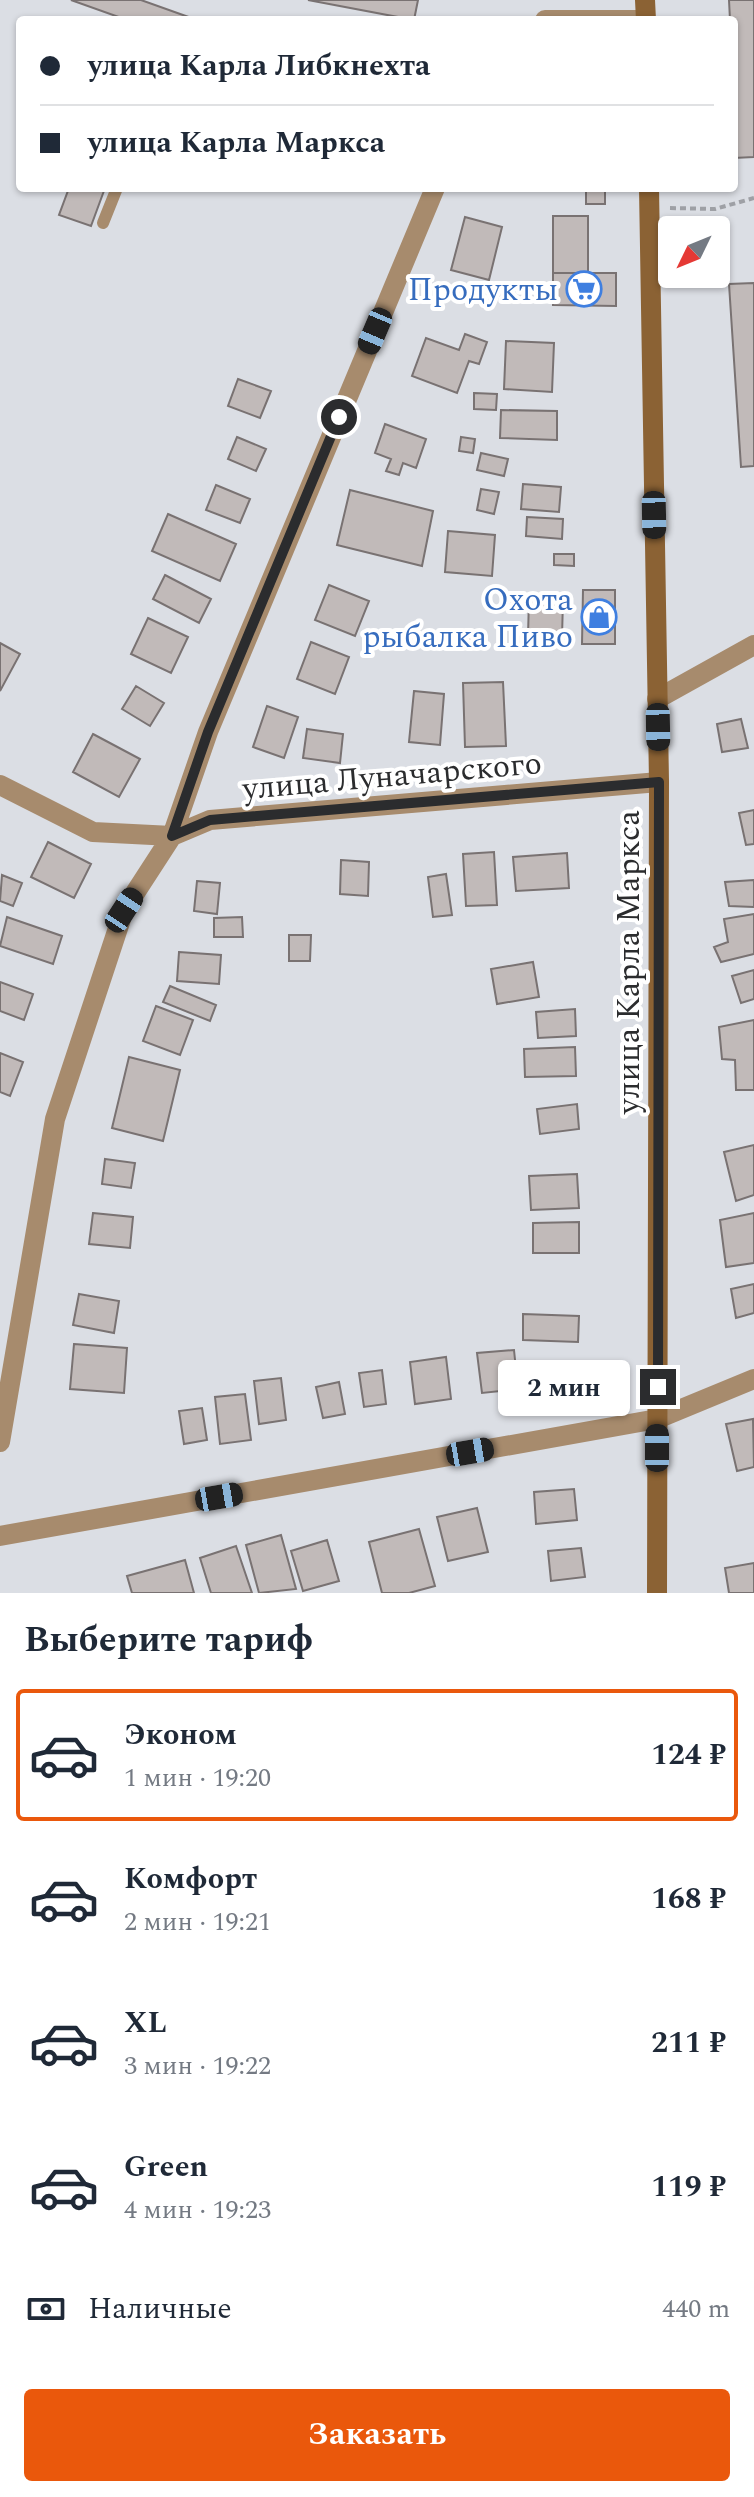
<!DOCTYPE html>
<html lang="ru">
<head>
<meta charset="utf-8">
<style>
	:root { --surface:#fff; --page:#f2f2f3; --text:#1f2937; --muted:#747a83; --line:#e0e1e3; --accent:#ea580c }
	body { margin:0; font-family:Spectral,serif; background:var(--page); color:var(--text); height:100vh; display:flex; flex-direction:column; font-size:30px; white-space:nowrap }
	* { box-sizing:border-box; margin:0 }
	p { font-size:26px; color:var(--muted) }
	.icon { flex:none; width:44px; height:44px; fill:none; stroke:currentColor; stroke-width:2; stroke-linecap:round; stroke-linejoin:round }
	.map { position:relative; height:1593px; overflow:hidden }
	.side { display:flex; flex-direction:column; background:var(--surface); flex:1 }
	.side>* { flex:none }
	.top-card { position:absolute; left:16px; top:16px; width:722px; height:176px; border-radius:8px; box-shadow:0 2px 6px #0004; display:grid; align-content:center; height:176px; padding:0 24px; background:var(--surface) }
	.needle { width:52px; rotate:227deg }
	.buttons { position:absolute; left:658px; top:216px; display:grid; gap:16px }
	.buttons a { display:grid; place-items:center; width:72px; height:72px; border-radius:8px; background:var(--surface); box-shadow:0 2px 6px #0004; font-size:40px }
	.end { position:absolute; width:36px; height:36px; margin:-18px; border:10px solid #2b2c2e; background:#fff; box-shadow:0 0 0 4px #fff }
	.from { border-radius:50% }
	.bubble { position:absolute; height:56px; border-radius:8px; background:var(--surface); box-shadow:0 2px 6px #0004; font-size:26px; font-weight:700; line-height:56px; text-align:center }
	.car { position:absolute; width:24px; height:48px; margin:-24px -12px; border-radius:10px; box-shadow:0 0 6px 2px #0007; background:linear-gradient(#222 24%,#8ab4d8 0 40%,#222 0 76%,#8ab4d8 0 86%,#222 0) }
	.top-card b { display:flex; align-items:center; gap:28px; height:76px; font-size:30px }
	.top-card b+b { border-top:2px solid var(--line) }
	.top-card i { width:20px; height:20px; background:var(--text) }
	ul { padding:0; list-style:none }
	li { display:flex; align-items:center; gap:24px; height:132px; margin:0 16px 12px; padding:0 8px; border:4px solid transparent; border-radius:8px }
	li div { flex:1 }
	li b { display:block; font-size:30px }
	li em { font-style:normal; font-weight:700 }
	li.on { border-color:var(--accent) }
	li>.icon { width:72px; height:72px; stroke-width:1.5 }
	h2 { padding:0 24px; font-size:36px; line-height:96px }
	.pay { display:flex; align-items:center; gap:20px; height:88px; padding:0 24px; font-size:30px }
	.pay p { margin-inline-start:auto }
	.primary-button { display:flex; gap:16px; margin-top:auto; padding:16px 24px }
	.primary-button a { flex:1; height:92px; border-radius:8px; background:var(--accent); color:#fff; font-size:32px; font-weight:700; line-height:92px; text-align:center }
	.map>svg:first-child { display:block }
	.building { fill:#c1bab9; stroke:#797272; stroke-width:2 }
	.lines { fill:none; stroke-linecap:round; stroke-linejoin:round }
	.path { stroke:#9ea0a5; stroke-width:4; stroke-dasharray:6 4; stroke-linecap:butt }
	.lane { stroke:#a78b6d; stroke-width:12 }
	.street { stroke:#a78b6d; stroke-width:20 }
	.secondary { stroke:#8b6234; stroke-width:20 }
	.route { stroke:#2b2c2e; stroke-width:10 }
	.labels { text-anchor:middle; stroke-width:8; stroke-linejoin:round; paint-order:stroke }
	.shop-label { font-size:32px; fill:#366cbe; stroke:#fff; text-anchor:end }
	.street-label { font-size:32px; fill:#2b2c2e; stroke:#fff }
</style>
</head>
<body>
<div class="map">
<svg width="754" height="1593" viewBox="0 0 754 1593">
	<rect width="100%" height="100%" fill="#dbdee4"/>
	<path class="building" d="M71,0H141L197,20H127Z
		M308,0H418L414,20Z
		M729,0H754V157L734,158V20H730Z
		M69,188H105L91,226L59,215Z
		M586,188H605V204H586Z
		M553,216H588V273H553Z
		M465,217L502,227L489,280L451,270Z
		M553,273H616V306L553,305Z
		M754,283V466L741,467L729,284Z
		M465,334L487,342L479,364L469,361L457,393L412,376L426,338L459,350Z
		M506,341L554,343L552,392L504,389Z
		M238,379L271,391L260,418L228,406Z
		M474,393L497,394L496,410L474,409Z
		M501,410L557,411V440L500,438Z
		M385,424L426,439L416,468L403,463L399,475L386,471L391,459L375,453Z
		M237,437L266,449L256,471L228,459Z
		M461,437L475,439L473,453L459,451Z
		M481,453L508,459L504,476L477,470Z
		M523,484L561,487L559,512L521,509Z
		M216,485L250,499L240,523L206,510Z
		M481,489L499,492L494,514L477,510Z
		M350,490L433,511L422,566L337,545Z
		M168,514L236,544L220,581L152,551Z
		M527,517L563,519L562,539L526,536Z
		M448,531L495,535L492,576L445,572Z
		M554,554H574V566L554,565Z
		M165,575L211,599L199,623L153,599Z
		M329,585L369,601L355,636L315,620Z
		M583,590H615V644H582Z
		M529,598L563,600L562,637L528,636Z
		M148,618L188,637L171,673L131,654Z
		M311,642L349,657L335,694L297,679Z
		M0,643L20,654L0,691Z
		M503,682L506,746L465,747L463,683Z
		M136,686L164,703L150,726L122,709Z
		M414,691L444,694L440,745L409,742Z
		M267,706L298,717L284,758L253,747Z
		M741,719L748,748L722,752L717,724Z
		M307,729L343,734L340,763L303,758Z
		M93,734L140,759L119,797L73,772Z
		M754,810V844L746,845L739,813Z
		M48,842L91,864L74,898L31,877Z
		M494,852L497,905L466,906L463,854Z
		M567,853L569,888L516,891L513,857Z
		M341,860L369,862L368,896L340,894Z
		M446,874L452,915L433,917L428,877Z
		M2,875L22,883L13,906L0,901Z
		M754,880V907L729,906L725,882Z
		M197,881L220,883L217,914L194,911Z
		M754,914V954L721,962L714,947L728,942L724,919Z
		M7,917L62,936L53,964L0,946Z
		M242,917L243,937H214V918Z
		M289,935H311L310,961H289Z
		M179,952L221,955L219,984L177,981Z
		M533,962L539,997L497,1004L491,969Z
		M754,970V999L741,1003L732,976Z
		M0,982L33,994L24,1020L0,1011Z
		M170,986L216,1005L210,1021L163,1002Z
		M156,1006L193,1020L180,1055L143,1041Z
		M575,1009L576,1036L538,1038L536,1012Z
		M754,1020V1090H736L735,1060L722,1059L719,1027Z
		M575,1047L576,1076L525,1077L524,1049Z
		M0,1053L23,1062L10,1096L0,1092Z
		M129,1057L180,1070L163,1141L112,1128Z
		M577,1104L579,1129L540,1134L537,1109Z
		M754,1145V1195L736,1201L724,1152Z
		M105,1159L135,1163L131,1188L102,1184Z
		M577,1174L579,1208L531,1210L529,1176Z
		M93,1213L133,1217L130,1248L89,1244Z
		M754,1213V1263L726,1267L720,1220Z
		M579,1222V1253H533V1223Z
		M754,1284V1313L736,1318L731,1289Z
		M79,1294L119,1301L114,1333L73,1325Z
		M523,1314L579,1316L578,1342L523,1340Z
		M74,1344L127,1348L124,1393L70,1389Z
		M514,1350L518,1389L482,1393L477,1353Z
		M446,1357L451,1399L415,1404L410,1362Z
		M382,1370L386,1404L364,1407L359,1373Z
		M281,1378L286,1420L259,1424L254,1381Z
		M339,1382L345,1414L323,1418L316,1387Z
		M245,1394L251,1440L220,1444L215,1397Z
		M202,1408L207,1440L184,1444L179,1411Z
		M753,1419L754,1467L737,1471L726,1424Z
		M574,1489L577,1520L536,1524L534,1492Z
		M477,1508L488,1552L448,1561L437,1517Z
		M419,1529L435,1586L409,1593H382L369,1542Z
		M281,1535L296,1589L259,1593L246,1545Z
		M327,1540L339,1581L303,1591L291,1551Z
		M236,1546L252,1593H211L200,1558Z
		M581,1548L585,1577L551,1581L548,1551Z
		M185,1560L194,1593H132L127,1576Z
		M754,1563V1593H729L725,1568Z"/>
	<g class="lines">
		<path class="path" d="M670,208L715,209L754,198"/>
		<path class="lane" d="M103,223L117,188"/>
		<path class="street" d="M545,20H646
			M657,699L754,645
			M0,785L93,832L172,836L210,820L659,782
			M0,1442L55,1119L124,910L172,836L208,732L435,188
			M0,1536L657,1419L754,1379"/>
		<path class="secondary" d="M645,0L646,20
			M649,188L659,782L657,1593"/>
	</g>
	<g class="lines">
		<path class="route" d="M339,417L208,732L172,836L210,820L659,782L658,1387"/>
	</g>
	<defs>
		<symbol id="supermarket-ring" viewBox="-11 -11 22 22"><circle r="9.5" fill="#fff" stroke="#3f7fe0" stroke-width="1.5"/><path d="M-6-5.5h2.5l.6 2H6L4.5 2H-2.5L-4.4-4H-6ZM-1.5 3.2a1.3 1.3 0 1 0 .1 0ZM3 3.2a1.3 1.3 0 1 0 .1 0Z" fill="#3f7fe0"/></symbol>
		<symbol id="shop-ring" viewBox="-11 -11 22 22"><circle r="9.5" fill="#fff" stroke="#3f7fe0" stroke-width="1.5"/><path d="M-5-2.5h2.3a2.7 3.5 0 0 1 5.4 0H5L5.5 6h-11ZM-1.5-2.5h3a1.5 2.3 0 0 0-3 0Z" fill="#3f7fe0"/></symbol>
	</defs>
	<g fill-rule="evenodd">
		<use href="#supermarket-ring" x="564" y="269" width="40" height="40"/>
		<use href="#shop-ring" x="579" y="597" width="40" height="40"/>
	</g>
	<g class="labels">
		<g class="shop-label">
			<text x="558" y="300">Продукты</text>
			<text x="573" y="610">Охота<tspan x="573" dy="37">рыбалка Пиво</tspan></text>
		</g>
		<g class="street-label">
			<text transform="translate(392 775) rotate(-5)" y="11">улица Луначарского</text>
			<text transform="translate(628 962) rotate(-90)" y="11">улица Карла Маркса</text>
		</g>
	</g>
</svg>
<div class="buttons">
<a><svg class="needle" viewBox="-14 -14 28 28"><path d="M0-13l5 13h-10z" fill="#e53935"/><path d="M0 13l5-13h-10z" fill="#747a83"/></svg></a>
</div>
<i class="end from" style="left:339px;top:417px"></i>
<i class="end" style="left:658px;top:1387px"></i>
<div class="bubble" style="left:498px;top:1360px;width:132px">2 мин</div>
<i class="car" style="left:375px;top:331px;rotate:203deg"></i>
<i class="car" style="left:654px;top:515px;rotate:179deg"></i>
<i class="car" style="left:658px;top:727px;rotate:179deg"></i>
<i class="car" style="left:124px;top:910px;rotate:33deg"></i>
<i class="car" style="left:657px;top:1448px;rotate:0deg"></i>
<i class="car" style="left:470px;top:1452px;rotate:80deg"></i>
<i class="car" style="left:219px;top:1497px;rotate:80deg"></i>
<div class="top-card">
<b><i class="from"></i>улица Карла Либкнехта</b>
<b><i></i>улица Карла Маркса</b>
</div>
</div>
<section class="side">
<h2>Выберите тариф</h2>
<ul>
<li class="on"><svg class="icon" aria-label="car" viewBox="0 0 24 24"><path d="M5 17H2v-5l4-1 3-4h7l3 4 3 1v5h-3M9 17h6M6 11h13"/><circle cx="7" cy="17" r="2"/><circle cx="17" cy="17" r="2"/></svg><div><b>Эконом</b><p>1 мин · 19:20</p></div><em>124 ₽</em></li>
<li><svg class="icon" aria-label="car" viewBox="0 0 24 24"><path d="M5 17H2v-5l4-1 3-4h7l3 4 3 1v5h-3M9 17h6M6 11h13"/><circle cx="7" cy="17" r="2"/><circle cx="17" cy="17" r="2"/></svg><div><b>Комфорт</b><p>2 мин · 19:21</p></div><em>168 ₽</em></li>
<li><svg class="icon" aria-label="car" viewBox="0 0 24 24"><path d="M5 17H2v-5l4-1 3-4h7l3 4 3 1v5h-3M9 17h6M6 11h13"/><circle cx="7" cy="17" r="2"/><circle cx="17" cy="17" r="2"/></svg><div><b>XL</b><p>3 мин · 19:22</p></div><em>211 ₽</em></li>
<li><svg class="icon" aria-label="car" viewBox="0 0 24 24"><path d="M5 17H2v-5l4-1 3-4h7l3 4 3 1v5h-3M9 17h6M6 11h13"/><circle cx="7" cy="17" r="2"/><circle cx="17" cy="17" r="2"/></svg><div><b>Green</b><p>4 мин · 19:23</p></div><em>119 ₽</em></li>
</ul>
<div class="pay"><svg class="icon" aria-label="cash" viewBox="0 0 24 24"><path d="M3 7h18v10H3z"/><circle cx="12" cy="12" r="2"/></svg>Наличные<p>440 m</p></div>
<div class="primary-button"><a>Заказать</a></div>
</section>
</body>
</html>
